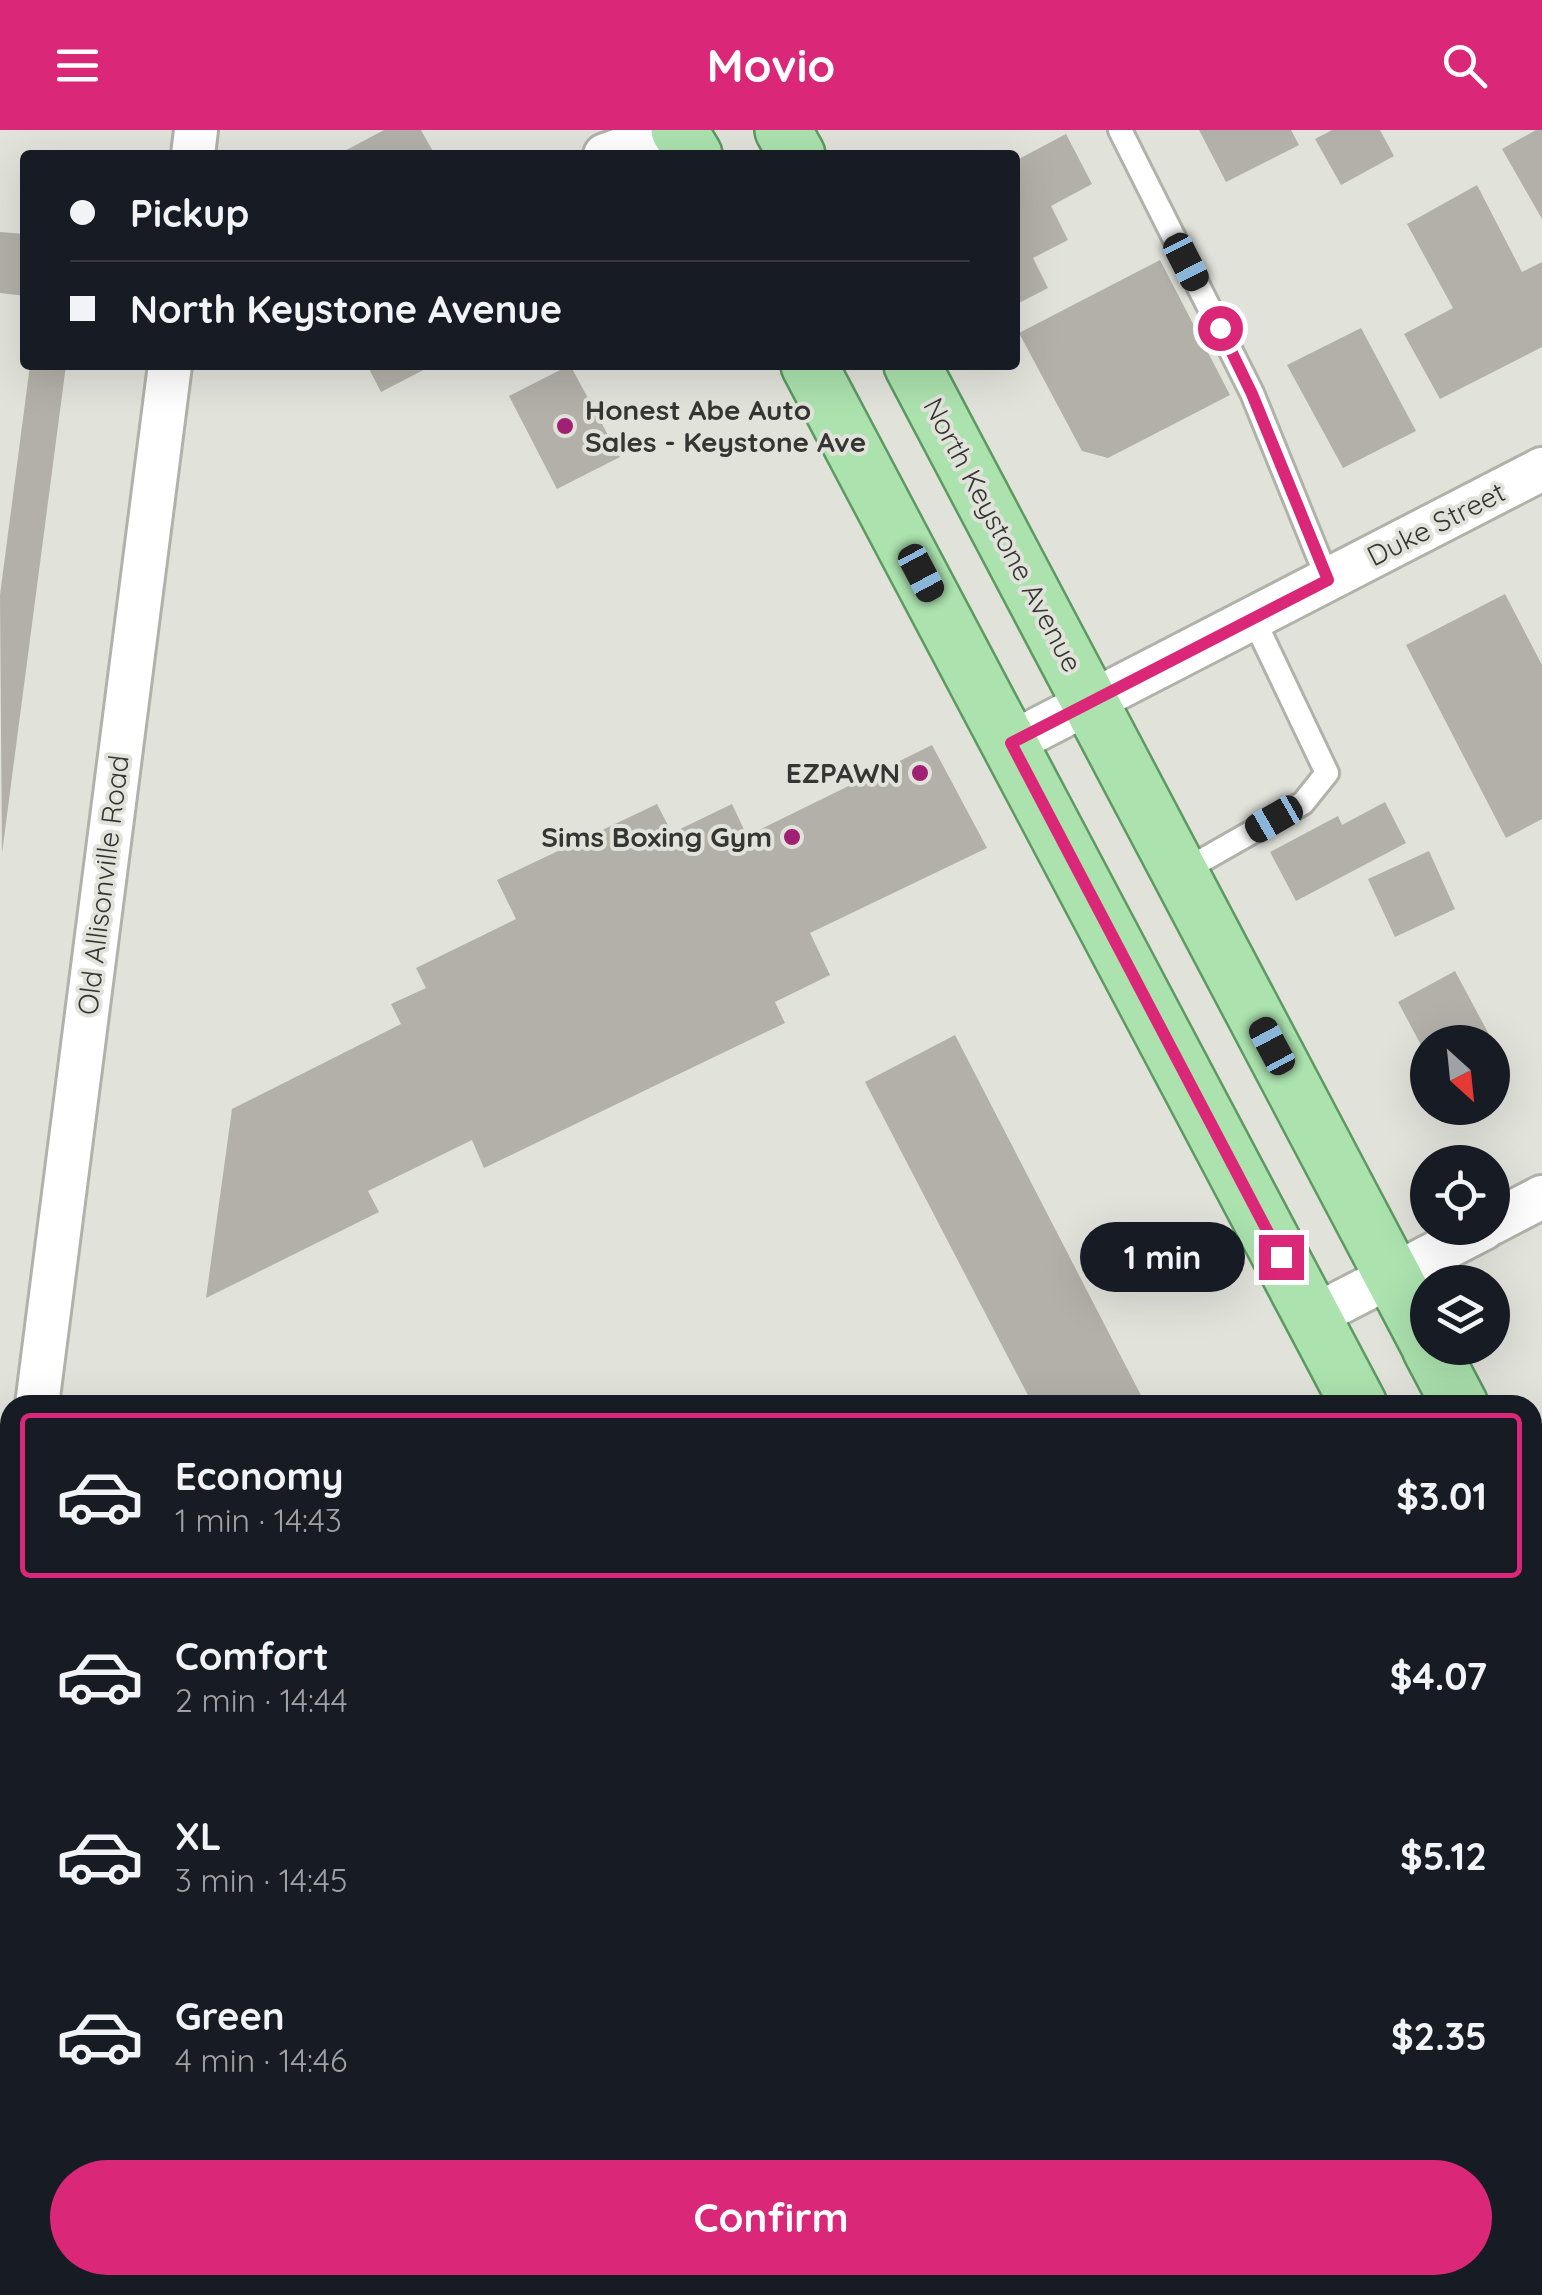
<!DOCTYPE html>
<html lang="en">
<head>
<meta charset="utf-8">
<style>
	:root { --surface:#171b24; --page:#20242c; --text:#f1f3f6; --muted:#9ea1a6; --line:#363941; --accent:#db2777 }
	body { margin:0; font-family:Quicksand,sans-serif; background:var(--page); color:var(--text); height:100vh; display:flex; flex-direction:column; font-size:38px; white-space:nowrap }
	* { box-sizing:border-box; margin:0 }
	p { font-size:32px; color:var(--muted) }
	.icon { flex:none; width:55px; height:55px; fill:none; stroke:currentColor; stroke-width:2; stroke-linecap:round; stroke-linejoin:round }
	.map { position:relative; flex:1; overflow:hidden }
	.details { position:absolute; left:0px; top:1265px; width:1542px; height:900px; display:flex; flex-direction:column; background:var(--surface); border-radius:30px 30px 0 0; box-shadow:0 10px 40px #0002 }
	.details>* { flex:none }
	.hud { position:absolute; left:20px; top:20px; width:1000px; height:220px; border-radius:10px; box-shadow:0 10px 40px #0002; display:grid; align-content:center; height:220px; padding:0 50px; background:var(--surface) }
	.needle { width:65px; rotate:153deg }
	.tools { position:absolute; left:1410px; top:895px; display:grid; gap:20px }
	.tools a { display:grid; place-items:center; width:100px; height:100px; border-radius:50%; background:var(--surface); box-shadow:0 10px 40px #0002; font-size:50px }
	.end { position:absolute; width:45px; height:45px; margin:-22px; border:12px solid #db2777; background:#fff; box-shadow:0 0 0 5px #fff }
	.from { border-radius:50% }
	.bubble { position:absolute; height:70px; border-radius:35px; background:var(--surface); box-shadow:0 10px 40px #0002; font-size:32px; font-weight:700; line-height:70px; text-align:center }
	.car { position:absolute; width:30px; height:60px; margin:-30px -15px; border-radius:12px; box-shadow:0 0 8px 2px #0007; background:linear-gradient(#222 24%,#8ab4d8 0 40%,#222 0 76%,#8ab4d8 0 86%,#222 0) }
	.hud b { display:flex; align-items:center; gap:35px; height:95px; font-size:38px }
	.hud b+b { border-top:2px solid var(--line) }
	.hud i { width:25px; height:25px; background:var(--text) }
	ul { padding:18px 0 0; list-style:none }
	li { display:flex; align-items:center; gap:30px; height:165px; margin:0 20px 15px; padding:0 30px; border:5px solid transparent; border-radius:10px }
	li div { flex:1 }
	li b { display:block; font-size:38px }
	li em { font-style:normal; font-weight:700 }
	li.on { border-color:var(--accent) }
	li>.icon { width:90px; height:90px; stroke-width:1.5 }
	.primary-button { display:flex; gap:20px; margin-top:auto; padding:20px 50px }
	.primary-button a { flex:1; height:115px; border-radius:60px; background:var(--accent); color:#fff; font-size:40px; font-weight:700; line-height:115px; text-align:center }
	header { display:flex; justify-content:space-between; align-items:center; height:130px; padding:0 50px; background:var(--accent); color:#fff; font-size:45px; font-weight:700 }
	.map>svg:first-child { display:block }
	.building { fill:#b2b0a8 }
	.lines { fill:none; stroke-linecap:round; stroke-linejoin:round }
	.service-casing { stroke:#b0b2aa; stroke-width:28 }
	.minor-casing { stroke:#b0b2aa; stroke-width:48 }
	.primary-casing { stroke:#5d9960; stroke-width:60 }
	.path { stroke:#8f908b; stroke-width:6; stroke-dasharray:8 8; stroke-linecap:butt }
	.service { stroke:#fff; stroke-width:22 }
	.minor { stroke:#fff; stroke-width:42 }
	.primary { stroke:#abe2ae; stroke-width:55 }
	.route { stroke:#db2777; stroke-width:12 }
	.poi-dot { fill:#a02173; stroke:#e1e3db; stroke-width:4 }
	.labels { text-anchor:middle; stroke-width:8; stroke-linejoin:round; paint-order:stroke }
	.poi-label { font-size:28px; font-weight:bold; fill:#353633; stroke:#e1e3db; text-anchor:end }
	.street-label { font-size:28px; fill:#353633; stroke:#e1e3db }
</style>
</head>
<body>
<header><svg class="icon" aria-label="menu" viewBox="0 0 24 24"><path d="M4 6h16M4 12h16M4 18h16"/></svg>Movio<svg class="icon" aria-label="search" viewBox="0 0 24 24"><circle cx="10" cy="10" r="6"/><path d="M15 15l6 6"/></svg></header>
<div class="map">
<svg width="1542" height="2165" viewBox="0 0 1542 2165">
	<rect width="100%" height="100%" fill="#e1e3db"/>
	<path class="building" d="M384,0H421L435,25H337Z
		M1199,0H1291L1299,15L1226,52Z
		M1332,0H1380L1394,26L1341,55L1315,9Z
		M1536,0H1542V89L1502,19Z
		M1066,4L1092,54L1051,76L1068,110L1033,128L1048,158L1015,175V31Z
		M1477,55L1522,142L1542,132V217L1440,269L1404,204L1453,178L1407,94Z
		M0,102L25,104V166L0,163Z
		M1160,130L1230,265L1108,328L1082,321L1019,203Z
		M1361,198L1416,301L1343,338L1287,235Z
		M30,235H66L2,723L0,465Z
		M367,235H433L381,262Z
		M570,235L620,327L557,359L509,266Z
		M1505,464L1542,535V689L1506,708L1406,515Z
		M932,615L987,718L810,803L830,845L775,872L785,893L484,1038L472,1010L368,1061L379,1082L206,1168L232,979L401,894L391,874L426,858L416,838L516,789L497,750L657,674L672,703L732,674L747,706Z
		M1385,672L1406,713L1296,771L1270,722L1338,686L1342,695Z
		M1429,721L1455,779L1395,807L1368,749Z
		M1455,841L1500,925L1492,929V912H1428V928L1398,872Z
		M955,905L1146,1275H1033L865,952Z
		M1357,2155H1394L1399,2165H1337Z"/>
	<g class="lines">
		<defs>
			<path id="service" d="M1120,0L1252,263L1328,450
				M1180,743L1303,673L1327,643L1253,488
				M740,2155L746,2165
				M22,2165L24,2155"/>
			<path id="minor" d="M193,25L196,0
				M605,25L678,0
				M1011,613L1542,339
				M1492,1093L1542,1067
				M1312,1187L1484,1098
				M37,1275L170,235
				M0,1528L10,1459"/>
			<path id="primary" d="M679,0L694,25
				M783,0L797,25
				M809,235L1359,1275
				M912,235L1428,1213
				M1430,1218L1460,1275
				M1532,1416L1542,1434
				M1532,1610L1542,1628"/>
		</defs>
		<use href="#service" class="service-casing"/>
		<use href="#minor" class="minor-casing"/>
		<use href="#primary" class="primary-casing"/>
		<path class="path" d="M0,1807L6,1783"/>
		<use href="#service" class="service"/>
		<use href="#minor" class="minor"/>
		<use href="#primary" class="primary"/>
	</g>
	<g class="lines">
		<path class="route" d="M1220,198L1252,264L1328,450L1011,613L1281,1127"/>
	</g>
	<g class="poi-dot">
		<circle cx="565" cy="296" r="10"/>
		<circle cx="920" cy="643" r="10"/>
		<circle cx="792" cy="707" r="10"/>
	</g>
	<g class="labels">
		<g class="poi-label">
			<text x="585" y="290" text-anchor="start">Honest Abe Auto<tspan x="585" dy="32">Sales - Keystone Ave</tspan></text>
			<text x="900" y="653">EZPAWN</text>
			<text x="772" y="717">Sims Boxing Gym</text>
		</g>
		<g class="street-label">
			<text transform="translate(1436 394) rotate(-27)" y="10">Duke Street</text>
			<text transform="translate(1003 405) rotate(62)" y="10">North Keystone Avenue</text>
			<text transform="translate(103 755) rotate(-83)" y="10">Old Allisonville Road</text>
		</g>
	</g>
</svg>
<div class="tools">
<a><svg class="needle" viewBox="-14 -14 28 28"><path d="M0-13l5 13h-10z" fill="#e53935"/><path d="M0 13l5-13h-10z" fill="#9ea1a6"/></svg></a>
<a><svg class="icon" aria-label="locate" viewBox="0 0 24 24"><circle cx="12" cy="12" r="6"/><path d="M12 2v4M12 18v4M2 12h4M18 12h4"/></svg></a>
<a><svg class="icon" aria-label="layers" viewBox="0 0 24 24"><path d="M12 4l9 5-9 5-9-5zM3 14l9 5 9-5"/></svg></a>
</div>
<i class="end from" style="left:1220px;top:198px"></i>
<i class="end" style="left:1281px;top:1127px"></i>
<div class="bubble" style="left:1080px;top:1092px;width:165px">1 min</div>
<i class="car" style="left:1186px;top:132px;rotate:153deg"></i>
<i class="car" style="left:921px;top:443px;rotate:152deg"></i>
<i class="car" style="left:1274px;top:689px;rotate:240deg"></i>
<i class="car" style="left:1272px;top:916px;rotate:332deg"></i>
<div class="hud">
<b><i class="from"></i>Pickup</b>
<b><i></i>North Keystone Avenue</b>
</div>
<section class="details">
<ul>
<li class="on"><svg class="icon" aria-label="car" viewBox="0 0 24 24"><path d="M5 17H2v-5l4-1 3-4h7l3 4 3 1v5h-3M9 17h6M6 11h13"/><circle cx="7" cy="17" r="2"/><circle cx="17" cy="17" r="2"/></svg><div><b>Economy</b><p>1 min · 14:43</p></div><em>$3.01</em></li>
<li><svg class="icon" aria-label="car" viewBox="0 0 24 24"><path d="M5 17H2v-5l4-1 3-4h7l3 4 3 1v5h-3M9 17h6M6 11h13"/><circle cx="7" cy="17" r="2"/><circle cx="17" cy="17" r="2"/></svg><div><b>Comfort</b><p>2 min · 14:44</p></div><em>$4.07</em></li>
<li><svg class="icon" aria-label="car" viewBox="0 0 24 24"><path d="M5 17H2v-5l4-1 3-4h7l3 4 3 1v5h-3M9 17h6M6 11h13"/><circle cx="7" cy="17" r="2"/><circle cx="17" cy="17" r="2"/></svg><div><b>XL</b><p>3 min · 14:45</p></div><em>$5.12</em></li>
<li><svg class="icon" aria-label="car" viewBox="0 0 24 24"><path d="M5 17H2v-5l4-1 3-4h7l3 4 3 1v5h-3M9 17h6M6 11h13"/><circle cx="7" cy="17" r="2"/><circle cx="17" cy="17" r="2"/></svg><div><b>Green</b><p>4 min · 14:46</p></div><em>$2.35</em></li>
</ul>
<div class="primary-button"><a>Confirm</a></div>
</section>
</div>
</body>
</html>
